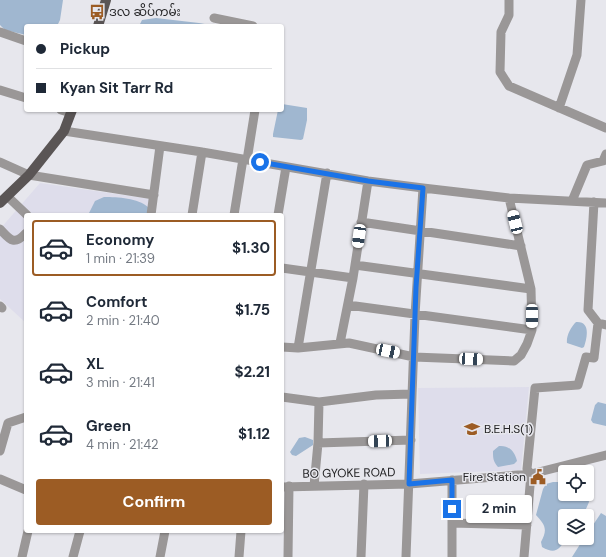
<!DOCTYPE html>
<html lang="en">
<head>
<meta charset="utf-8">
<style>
	:root { --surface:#fff; --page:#f6f6f7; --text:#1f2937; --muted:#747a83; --line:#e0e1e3; --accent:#9c5c24 }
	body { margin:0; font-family:"DM Sans","Noto Sans Myanmar",sans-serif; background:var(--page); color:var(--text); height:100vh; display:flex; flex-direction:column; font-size:15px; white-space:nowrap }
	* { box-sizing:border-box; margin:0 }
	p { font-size:13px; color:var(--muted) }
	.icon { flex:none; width:22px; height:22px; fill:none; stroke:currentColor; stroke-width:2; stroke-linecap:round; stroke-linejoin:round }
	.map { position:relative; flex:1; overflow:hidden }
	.panel { position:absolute; left:24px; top:213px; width:260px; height:320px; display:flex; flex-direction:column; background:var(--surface); border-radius:4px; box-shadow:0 1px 3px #0004 }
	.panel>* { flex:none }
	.hud { position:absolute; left:24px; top:24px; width:260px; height:88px; border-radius:4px; box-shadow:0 1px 3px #0004; display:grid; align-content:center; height:88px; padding:0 12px; background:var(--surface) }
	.fabs { position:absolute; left:558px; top:465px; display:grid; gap:8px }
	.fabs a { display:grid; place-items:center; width:36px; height:36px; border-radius:4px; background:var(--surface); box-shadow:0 1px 3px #0004; font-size:20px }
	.end { position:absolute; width:18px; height:18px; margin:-9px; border:5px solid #1a73e8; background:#fff; box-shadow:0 0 0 2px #fff }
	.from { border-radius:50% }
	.bubble { position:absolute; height:28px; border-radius:4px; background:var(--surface); box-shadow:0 1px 3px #0004; font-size:13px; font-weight:700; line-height:28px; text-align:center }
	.car { position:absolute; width:12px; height:24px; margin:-12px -6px; border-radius:5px; box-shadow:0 0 3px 1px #0007; background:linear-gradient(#fff 24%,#345 0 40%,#fff 0 76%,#345 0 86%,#fff 0) }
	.hud b { display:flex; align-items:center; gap:14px; height:38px; font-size:15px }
	.hud b+b { border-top:1px solid var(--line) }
	.hud i { width:10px; height:10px; background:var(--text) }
	ul { padding:7px 0 0; list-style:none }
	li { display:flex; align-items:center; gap:12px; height:56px; margin:0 8px 6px; padding:0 4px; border:2px solid transparent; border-radius:4px }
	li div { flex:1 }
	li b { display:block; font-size:15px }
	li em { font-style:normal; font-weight:700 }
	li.current { border-color:var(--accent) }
	li>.icon { width:36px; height:36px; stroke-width:1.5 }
	.action { display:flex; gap:8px; margin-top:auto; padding:8px 12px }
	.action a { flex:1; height:46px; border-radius:4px; background:var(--accent); color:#fff; font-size:16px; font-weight:700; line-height:46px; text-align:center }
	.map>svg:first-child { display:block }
	.built { fill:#deddeb }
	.water { fill:#a0b7d0 }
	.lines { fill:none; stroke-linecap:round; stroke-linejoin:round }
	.minor { stroke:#9a9797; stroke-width:9 }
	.major { stroke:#5a5555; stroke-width:10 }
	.route { stroke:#1a73e8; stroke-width:5 }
	.labels { text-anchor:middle; stroke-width:3; stroke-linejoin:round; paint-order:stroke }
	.poi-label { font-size:12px; fill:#242426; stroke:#e7e7ed; text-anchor:start }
	.street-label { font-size:12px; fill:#242426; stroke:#e7e7ed }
</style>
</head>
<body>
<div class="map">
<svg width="606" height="557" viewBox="0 0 606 557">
	<rect width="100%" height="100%" fill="#e7e7ed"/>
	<path class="built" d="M40,183L151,199L149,215H26V323L0,299V229Z
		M529,387L521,470L420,474L418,388Z"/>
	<path class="water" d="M0,0H63L60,20L57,26H26V35L5,30L0,25Z
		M156,18L199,23L216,26H139L142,20Z
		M282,104L307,108V120L303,139L301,140L273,137V134L278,110H282Z
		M104,197C118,197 138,198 148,207V215H88L95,201Z
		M576,322C591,321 587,338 584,347L582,348L567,343C566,336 571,327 576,322Z
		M598,402L606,404V426L593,423L591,420L595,405Z
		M305,437L313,440V445L296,456L292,455L290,452L299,438Z
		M499,446C509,445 515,452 517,461L514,464L498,467C493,461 493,458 493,451Z
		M553,482H565V494L587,493L589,502L583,516H565V538H567C559,549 556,555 542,547L541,542C548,529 545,525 536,515L543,489L546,484Z
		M601,513L606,516V557H572L584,538H587V534Z"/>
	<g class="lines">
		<path class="minor" d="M509,0V15L501,32L500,72L509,86L606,128
			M214,18L253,26
			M0,32L26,41
			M0,90L26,98
			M559,108L577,55L581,0
			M61,110L71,113
			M64,131L202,152L368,181L423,188L509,198L606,203
			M247,160L255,110
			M0,162L29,175L154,195
			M7,196L27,215
			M572,201L587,165L603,161L606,154
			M594,202L588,310L598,323L606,325
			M151,215L160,146
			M192,215L202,152
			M234,215L243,159
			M278,215L286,167
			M361,222L521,246
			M0,229C10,240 14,246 26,233
			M355,265L531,289
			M282,268L353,278
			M348,305L532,330
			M0,306L2,308
			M340,343L353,278L368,181
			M282,347L298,348L349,343L414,357L514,361L521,355L527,344L532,330L531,289L509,198
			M298,348L327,173
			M282,397L319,402L318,443L314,486
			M319,402L376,395L412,394
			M318,443L411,440
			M0,451L8,423L26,417
			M0,479L26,490
			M282,487L409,484L531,474L606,455
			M452,523L527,525
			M22,557L28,531
			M73,557L80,531
			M160,557L165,531
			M239,557L241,531
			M288,557L289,486
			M361,557L364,484
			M406,557L415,315L423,188
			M452,557V480
			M524,557L531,474L527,469L535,388L578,385L586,357L594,358L598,323"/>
		<path class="major" d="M98,26L106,0
			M0,203L29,175L64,131L72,110"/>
	</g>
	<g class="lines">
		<path class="route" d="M260,162L368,181L423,188L416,287L409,484L452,480V509"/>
	</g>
	<defs>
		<symbol id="bus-bare" viewBox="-9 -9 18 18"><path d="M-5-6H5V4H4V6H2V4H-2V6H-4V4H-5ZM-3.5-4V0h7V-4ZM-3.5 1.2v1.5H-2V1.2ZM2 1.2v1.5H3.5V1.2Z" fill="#9c5c24" stroke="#e7e7ed" stroke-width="2.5" paint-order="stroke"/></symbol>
		<symbol id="school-bare" viewBox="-9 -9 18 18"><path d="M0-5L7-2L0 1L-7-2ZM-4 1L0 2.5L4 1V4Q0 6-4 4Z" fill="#9c5c24" stroke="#e7e7ed" stroke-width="2.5" paint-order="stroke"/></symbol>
		<symbol id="civic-bare" viewBox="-9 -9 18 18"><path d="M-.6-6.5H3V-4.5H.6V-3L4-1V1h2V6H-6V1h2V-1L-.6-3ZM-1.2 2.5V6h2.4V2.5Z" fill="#9c5c24" stroke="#e7e7ed" stroke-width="2.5" paint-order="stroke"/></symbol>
	</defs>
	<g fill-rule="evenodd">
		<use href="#bus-bare" x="86" y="1" width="22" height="22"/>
		<use href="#school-bare" x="461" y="418" width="22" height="22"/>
		<use href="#civic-bare" x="527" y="466" width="22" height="22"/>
	</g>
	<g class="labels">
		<g class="poi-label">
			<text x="109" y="16">ဒလ ဆိပ်ကမ်း</text>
			<text x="484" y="433">B.E.H.S(1)</text>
			<text x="526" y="481" text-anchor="end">Fire Station</text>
		</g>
		<g class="street-label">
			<text transform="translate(349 473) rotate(-1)" y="4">BO GYOKE ROAD</text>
		</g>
	</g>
</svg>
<div class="fabs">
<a><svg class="icon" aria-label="locate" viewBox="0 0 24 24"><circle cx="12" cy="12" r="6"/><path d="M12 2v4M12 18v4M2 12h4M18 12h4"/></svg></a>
<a><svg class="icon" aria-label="layers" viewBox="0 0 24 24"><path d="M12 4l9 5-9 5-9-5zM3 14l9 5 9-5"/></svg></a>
</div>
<i class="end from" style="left:260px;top:162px"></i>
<i class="end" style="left:452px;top:509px"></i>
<div class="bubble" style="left:466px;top:495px;width:66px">2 min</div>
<i class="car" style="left:515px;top:222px;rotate:346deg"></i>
<i class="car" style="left:359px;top:236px;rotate:188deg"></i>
<i class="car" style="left:532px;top:316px;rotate:180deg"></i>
<i class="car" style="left:388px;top:351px;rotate:102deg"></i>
<i class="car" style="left:471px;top:359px;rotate:93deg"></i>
<i class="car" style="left:380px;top:441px;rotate:268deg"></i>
<div class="hud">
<b><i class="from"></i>Pickup</b>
<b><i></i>Kyan Sit Tarr Rd</b>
</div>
<section class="panel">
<ul>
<li class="current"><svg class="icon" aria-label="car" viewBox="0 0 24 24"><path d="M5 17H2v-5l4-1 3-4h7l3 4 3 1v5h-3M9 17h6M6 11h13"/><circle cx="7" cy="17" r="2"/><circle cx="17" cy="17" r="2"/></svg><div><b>Economy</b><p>1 min · 21:39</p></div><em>$1.30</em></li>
<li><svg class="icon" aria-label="car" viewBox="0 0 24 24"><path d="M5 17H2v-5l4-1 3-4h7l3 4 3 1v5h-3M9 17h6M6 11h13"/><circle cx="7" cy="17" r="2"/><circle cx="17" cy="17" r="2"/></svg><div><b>Comfort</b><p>2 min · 21:40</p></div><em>$1.75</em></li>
<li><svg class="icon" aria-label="car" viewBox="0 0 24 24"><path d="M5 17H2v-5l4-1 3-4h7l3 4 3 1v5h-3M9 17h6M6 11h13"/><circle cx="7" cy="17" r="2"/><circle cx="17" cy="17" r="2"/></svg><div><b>XL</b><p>3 min · 21:41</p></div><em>$2.21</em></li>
<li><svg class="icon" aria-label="car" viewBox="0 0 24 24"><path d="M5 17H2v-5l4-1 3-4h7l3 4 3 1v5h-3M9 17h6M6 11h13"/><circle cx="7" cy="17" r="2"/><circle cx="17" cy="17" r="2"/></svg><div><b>Green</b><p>4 min · 21:42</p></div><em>$1.12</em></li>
</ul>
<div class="action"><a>Confirm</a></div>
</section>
</div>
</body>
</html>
